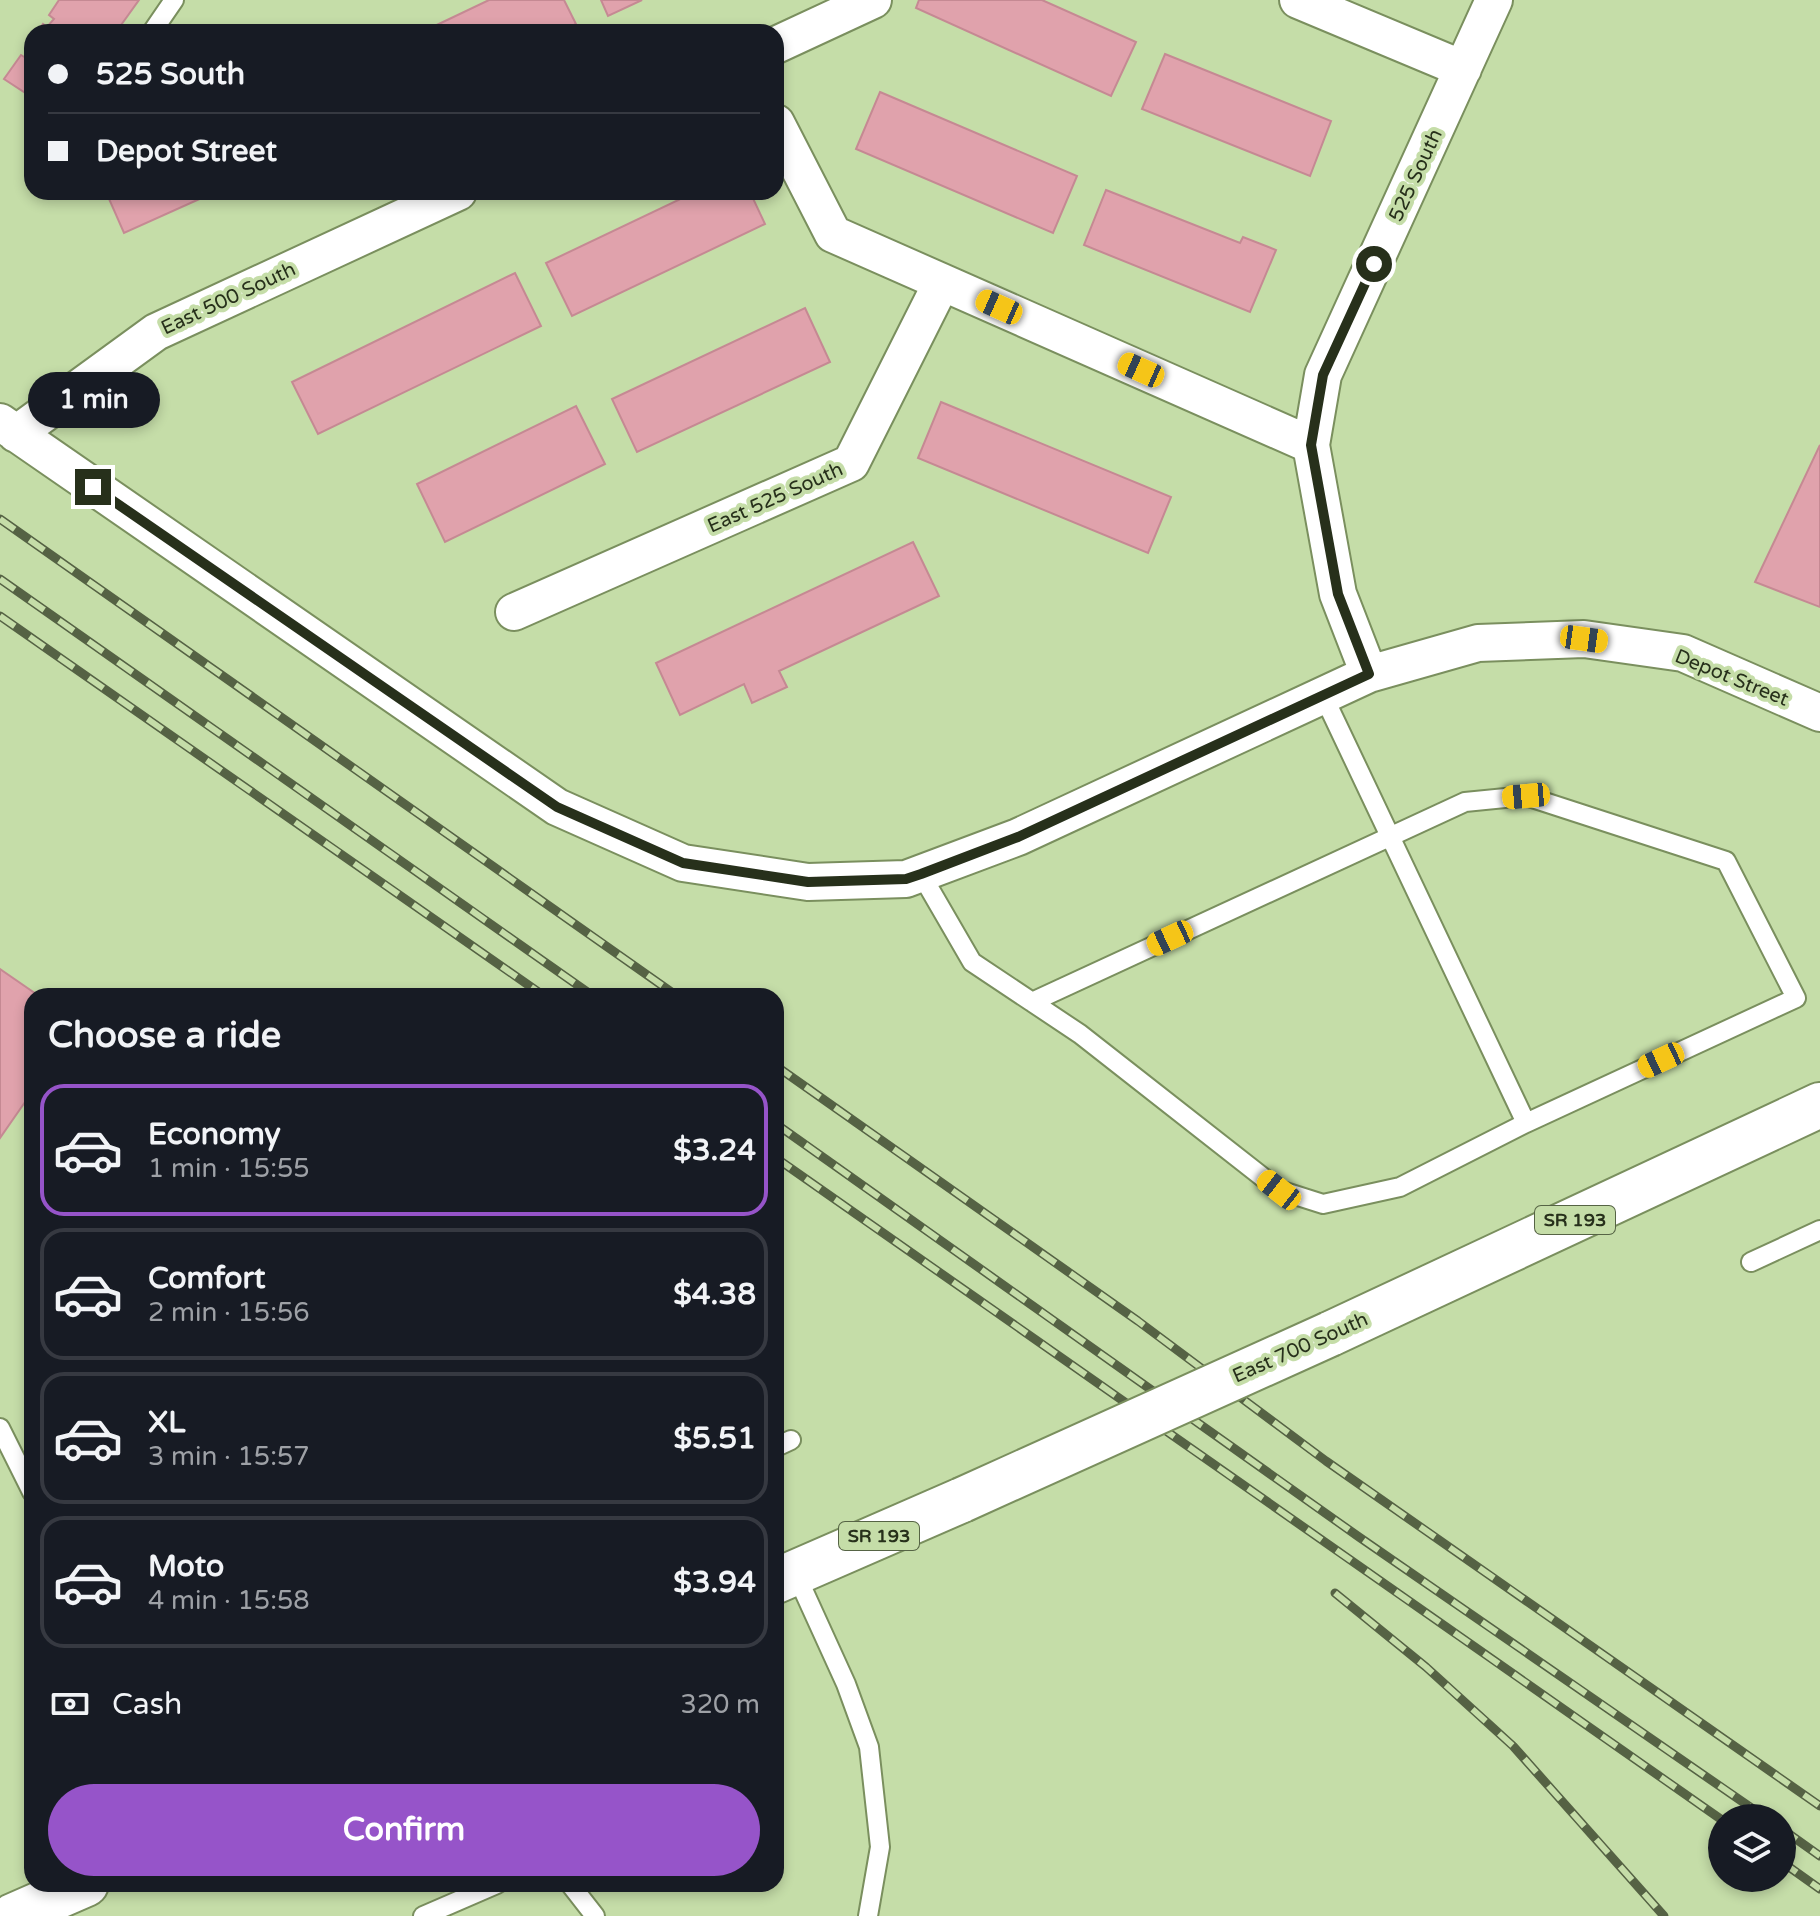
<!DOCTYPE html>
<html lang="en">
<head>
<meta charset="utf-8">
<style>
	:root { --surface:#171b24; --page:#242831; --text:#f1f3f6; --muted:#9ea1a6; --line:#363941; --accent:#9654c9 }
	body { margin:0; font-family:"Varela Round",sans-serif; background:var(--page); color:var(--text); height:100vh; display:flex; flex-direction:column; font-size:30px; white-space:nowrap }
	* { box-sizing:border-box; margin:0 }
	p { font-size:26px; color:var(--muted) }
	.icon { flex:none; width:44px; height:44px; fill:none; stroke:currentColor; stroke-width:2; stroke-linecap:round; stroke-linejoin:round }
	.map { position:relative; flex:1; overflow:hidden }
	.drawer { position:absolute; left:24px; top:988px; width:760px; height:904px; display:flex; flex-direction:column; background:var(--surface); border-radius:24px; box-shadow:0 4px 12px #0003 }
	.drawer>* { flex:none }
	.hud { position:absolute; left:24px; top:24px; width:760px; height:176px; border-radius:24px; box-shadow:0 4px 12px #0003; display:grid; align-content:center; height:176px; padding:0 24px; background:var(--surface) }
	.controls { position:absolute; left:1708px; top:1804px; display:grid; gap:16px }
	.controls a { display:grid; place-items:center; width:88px; height:88px; border-radius:50%; background:var(--surface); box-shadow:0 4px 12px #0003; font-size:40px }
	.end { position:absolute; width:36px; height:36px; margin:-18px; border:10px solid #27301b; background:#fff; box-shadow:0 0 0 4px #fff }
	.from { border-radius:50% }
	.bubble { position:absolute; height:56px; border-radius:28px; background:var(--surface); box-shadow:0 4px 12px #0003; font-size:26px; font-weight:700; line-height:56px; text-align:center }
	.car { position:absolute; width:24px; height:48px; margin:-24px -12px; border-radius:10px; box-shadow:0 0 6px 2px #0007; background:linear-gradient(#f5c518 24%,#345 0 40%,#f5c518 0 76%,#345 0 86%,#f5c518 0) }
	.hud b { display:flex; align-items:center; gap:28px; height:76px; font-size:30px }
	.hud b+b { border-top:2px solid var(--line) }
	.hud i { width:20px; height:20px; background:var(--text) }
	ul { padding:0; list-style:none }
	li { display:flex; align-items:center; gap:24px; height:132px; margin:0 16px 12px; padding:0 8px; border:4px solid var(--line); border-radius:24px }
	li div { flex:1 }
	li b { display:block; font-size:30px }
	li em { font-style:normal; font-weight:700 }
	li.current { border-color:var(--accent) }
	li>.icon { width:72px; height:72px; stroke-width:1.5 }
	h2 { padding:0 24px; font-size:36px; line-height:96px }
	.pay { display:flex; align-items:center; gap:20px; height:88px; padding:0 24px; font-size:30px }
	.pay p { margin-inline-start:auto }
	.cta { display:flex; gap:16px; margin-top:auto; padding:16px 24px }
	.cta a { flex:1; height:92px; border-radius:48px; background:var(--accent); color:#fff; font-size:32px; font-weight:700; line-height:92px; text-align:center }
	.map>svg:first-child { display:block }
	.building { fill:#e0a2ac; stroke:#c58993; stroke-width:2 }
	.lines { fill:none; stroke-linecap:round; stroke-linejoin:round }
	.lane-casing { stroke:#7a8f5e; stroke-width:22 }
	.street-casing { stroke:#7a8f5e; stroke-width:40 }
	.primary-casing { stroke:#7a8f5e; stroke-width:48 }
	.lane { stroke:#fff; stroke-width:18 }
	.street { stroke:#fff; stroke-width:36 }
	.primary { stroke:#fff; stroke-width:44 }
	.rail-casing { stroke:#556244; stroke-width:9 }
	.rail { stroke:#c5dda8; stroke-width:6; stroke-dasharray:18; stroke-linecap:butt }
	.primary-bridge-casing { stroke:#7a8f5e; stroke-width:48; stroke-linecap:butt }
	.primary-bridge { stroke:#fff; stroke-width:44 }
	.route { stroke:#27301b; stroke-width:10 }
	.labels { text-anchor:middle; stroke-width:8; stroke-linejoin:round; paint-order:stroke }
	.shield { fill:#c5dda8; stroke:#566445; stroke-width:2 }
	.shield-label { font-size:18px; font-weight:bold; fill:#27301b }
	.street-label { font-size:20px; fill:#27301b; stroke:#c5dda8 }
</style>
</head>
<body>
<div class="map">
<svg width="1820" height="1916" viewBox="0 0 1820 1916">
	<rect width="100%" height="100%" fill="#c5dda8"/>
	<path class="building" d="M59,0H139L116,32H37L43,24L47,27L54,19L49,15Z
		M489,0H564L576,24L558,32H422Z
		M601,0H642L608,16Z
		M919,0H1042L1136,42L1111,96L916,8Z
		M32,39V92L29,90L27,94L4,79L21,55L26,58L32,49L27,46Z
		M1165,54L1331,121L1310,176L1142,109Z
		M880,92L1077,176L1053,233L856,149Z
		M1106,190L1240,243L1243,237L1276,250L1250,312L1084,245Z
		M106,192H215L124,233Z
		M695,192H750L765,224L572,316L546,263Z
		M515,273L541,326L318,434L292,382Z
		M805,308L830,362L637,452L612,399Z
		M941,402L1171,497L1148,553L918,458Z
		M576,406L605,464L445,542L417,484Z
		M1820,445V607L1755,582Z
		M913,542L939,596L779,671L787,687L752,703L744,684L680,715L656,663Z
		M0,969L39,996H32V1092L0,1138Z"/>
	<g class="lines">
		<defs>
			<path id="lane" d="M152,32L174,0
				M921,874L972,962L1080,1034L1279,1190L1323,1204L1400,1187L1526,1123L1323,695
				M1032,1002L1465,802L1526,796L1726,861L1796,998L1526,1123
				M1751,1262L1820,1230
				M0,1428L32,1492
				M776,1447L791,1440
				M795,1572L846,1684L869,1747L880,1847L868,1916
				M570,1884L595,1916
				M423,1916L497,1884"/>
			<path id="street" d="M1298,0L1463,69
				M776,45L873,0
				M776,123L833,234L1311,445
				M0,422L557,807L683,863L808,882L906,879L1018,837L1369,674L1478,643L1584,639L1683,653L1820,713
				M16,434L156,332L458,192
				M514,612L851,463L942,282
				M1369,674L1338,594L1311,445L1323,375L1494,0"/>
			<path id="primary" d="M1330,1334L1820,1105
				M776,1581L962,1500
				M13,1916L86,1884"/>
		</defs>
		<use href="#lane" class="lane-casing"/>
		<use href="#street" class="street-casing"/>
		<use href="#primary" class="primary-casing"/>
		<use href="#lane" class="lane"/>
		<use href="#street" class="street"/>
		<use href="#primary" class="primary"/>
		<defs>
			<path id="rail" d="M0,519L677,996
				M0,579L593,996
				M0,616L544,996
				M776,1066L1138,1321L1326,1461L1820,1806
				M776,1124L1359,1537L1766,1818
				M776,1158L1722,1820
				M1335,1593L1426,1667L1513,1746L1664,1916
				M1782,1829L1820,1856
				M1782,1862L1820,1889"/>
		</defs>
		<use href="#rail" class="rail-casing"/>
		<use href="#rail" class="rail"/>
		<defs>
			<path id="primary-bridge" d="M962,1500L1330,1334"/>
		</defs>
		<use href="#primary-bridge" class="primary-bridge-casing"/>
		<use href="#primary-bridge" class="primary-bridge"/>
	</g>
	<g class="lines">
		<path class="route" d="M93,487L557,807L683,863L808,882L906,879L921,874L1018,837L1369,674L1338,594L1311,445L1323,375L1374,264"/>
	</g>
	<g class="labels">
		<g class="shield">
			<rect x="1535" y="1206" width="80" height="28" rx="6"/>
			<rect x="839" y="1522" width="80" height="28" rx="6"/>
		</g>
		<g class="shield-label">
			<text x="1575" y="1226">SR 193</text>
			<text x="879" y="1542">SR 193</text>
		</g>
		<g class="street-label">
			<text transform="translate(1415 175) rotate(-65)" y="7">525 South</text>
			<text transform="translate(228 298) rotate(-25)" y="7">East 500 South</text>
			<text transform="translate(775 497) rotate(-24)" y="7">East 525 South</text>
			<text transform="translate(1732 677) rotate(22)" y="7">Depot Street</text>
			<text transform="translate(1300 1347) rotate(-24)" y="7">East 700 South</text>
		</g>
	</g>
</svg>
<div class="controls">
<a><svg class="icon" aria-label="layers" viewBox="0 0 24 24"><path d="M12 4l9 5-9 5-9-5zM3 14l9 5 9-5"/></svg></a>
</div>
<i class="end from" style="left:1374px;top:264px"></i>
<i class="end" style="left:93px;top:487px"></i>
<div class="bubble" style="left:28px;top:372px;width:132px">1 min</div>
<i class="car" style="left:999px;top:307px;rotate:294deg"></i>
<i class="car" style="left:1141px;top:370px;rotate:294deg"></i>
<i class="car" style="left:1584px;top:639px;rotate:98deg"></i>
<i class="car" style="left:1526px;top:796px;rotate:265deg"></i>
<i class="car" style="left:1170px;top:938px;rotate:245deg"></i>
<i class="car" style="left:1661px;top:1060px;rotate:245deg"></i>
<i class="car" style="left:1279px;top:1190px;rotate:308deg"></i>
<div class="hud">
<b><i class="from"></i>525 South</b>
<b><i></i>Depot Street</b>
</div>
<section class="drawer">
<h2>Choose a ride</h2>
<ul>
<li class="current"><svg class="icon" aria-label="car" viewBox="0 0 24 24"><path d="M5 17H2v-5l4-1 3-4h7l3 4 3 1v5h-3M9 17h6M6 11h13"/><circle cx="7" cy="17" r="2"/><circle cx="17" cy="17" r="2"/></svg><div><b>Economy</b><p>1 min · 15:55</p></div><em>$3.24</em></li>
<li><svg class="icon" aria-label="car" viewBox="0 0 24 24"><path d="M5 17H2v-5l4-1 3-4h7l3 4 3 1v5h-3M9 17h6M6 11h13"/><circle cx="7" cy="17" r="2"/><circle cx="17" cy="17" r="2"/></svg><div><b>Comfort</b><p>2 min · 15:56</p></div><em>$4.38</em></li>
<li><svg class="icon" aria-label="car" viewBox="0 0 24 24"><path d="M5 17H2v-5l4-1 3-4h7l3 4 3 1v5h-3M9 17h6M6 11h13"/><circle cx="7" cy="17" r="2"/><circle cx="17" cy="17" r="2"/></svg><div><b>XL</b><p>3 min · 15:57</p></div><em>$5.51</em></li>
<li><svg class="icon" aria-label="car" viewBox="0 0 24 24"><path d="M5 17H2v-5l4-1 3-4h7l3 4 3 1v5h-3M9 17h6M6 11h13"/><circle cx="7" cy="17" r="2"/><circle cx="17" cy="17" r="2"/></svg><div><b>Moto</b><p>4 min · 15:58</p></div><em>$3.94</em></li>
</ul>
<div class="pay"><svg class="icon" aria-label="cash" viewBox="0 0 24 24"><path d="M3 7h18v10H3z"/><circle cx="12" cy="12" r="2"/></svg>Cash<p>320 m</p></div>
<div class="cta"><a>Confirm</a></div>
</section>
</div>
</body>
</html>
